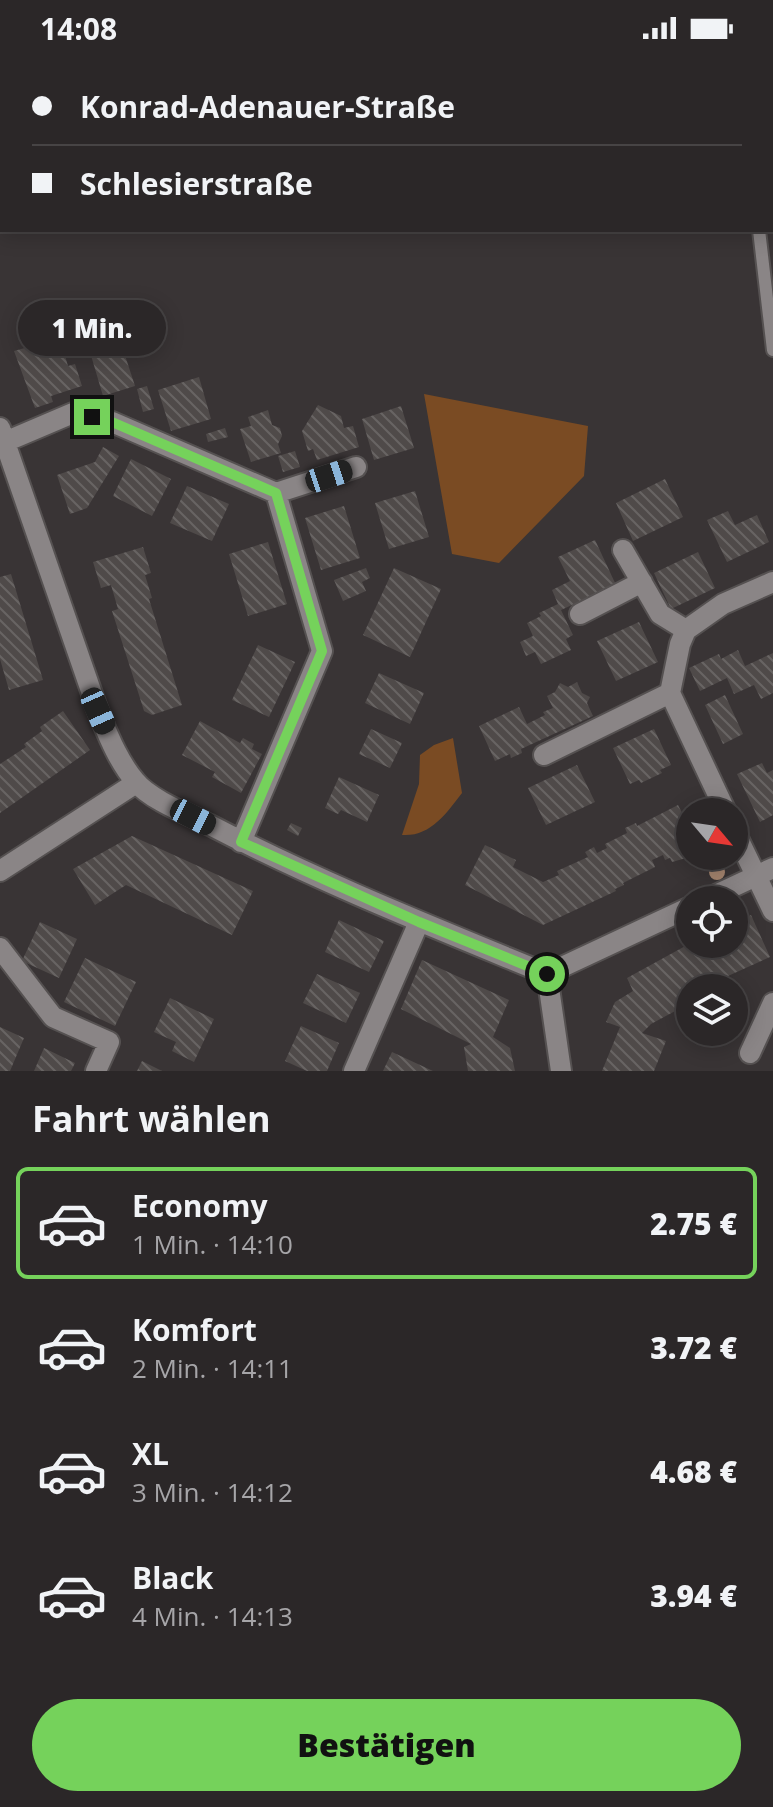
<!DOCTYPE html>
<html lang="de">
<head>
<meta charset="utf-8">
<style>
	:root { --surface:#2b2728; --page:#332f30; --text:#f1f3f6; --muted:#a6a5a8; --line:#474445; --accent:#75d25b }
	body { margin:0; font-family:"Open Sans",sans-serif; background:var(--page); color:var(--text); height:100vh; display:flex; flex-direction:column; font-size:30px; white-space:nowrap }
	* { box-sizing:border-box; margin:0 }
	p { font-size:26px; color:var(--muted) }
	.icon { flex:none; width:44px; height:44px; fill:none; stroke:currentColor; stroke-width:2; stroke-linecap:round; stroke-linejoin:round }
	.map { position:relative; height:1015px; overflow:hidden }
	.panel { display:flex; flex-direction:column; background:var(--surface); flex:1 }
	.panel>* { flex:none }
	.banner { position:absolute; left:0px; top:0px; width:774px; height:176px; box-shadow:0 4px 20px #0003,0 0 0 2px var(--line); display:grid; align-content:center; height:176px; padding:0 32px; background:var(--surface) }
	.needle { width:52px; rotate:119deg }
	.controls { position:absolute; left:676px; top:742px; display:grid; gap:16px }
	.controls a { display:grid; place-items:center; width:72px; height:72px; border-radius:50%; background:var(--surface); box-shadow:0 4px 20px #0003,0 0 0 2px var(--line); font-size:40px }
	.end { position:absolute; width:36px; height:36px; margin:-18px; border:10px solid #75d25b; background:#111; box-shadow:0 0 0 4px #111 }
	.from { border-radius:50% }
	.bubble { position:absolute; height:56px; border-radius:28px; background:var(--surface); box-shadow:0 4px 20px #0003,0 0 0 2px var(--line); font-size:26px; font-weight:800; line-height:56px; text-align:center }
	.car { position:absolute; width:24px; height:48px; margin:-24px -12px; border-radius:10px; box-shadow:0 0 6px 2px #0007; background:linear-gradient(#222 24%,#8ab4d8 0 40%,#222 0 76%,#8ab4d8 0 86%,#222 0) }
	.banner b { display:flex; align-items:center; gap:28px; height:76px; font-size:30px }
	.banner b+b { border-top:2px solid var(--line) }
	.banner i { width:20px; height:20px; background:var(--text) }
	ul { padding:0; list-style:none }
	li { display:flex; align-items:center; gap:24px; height:112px; margin:0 16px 12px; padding:0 16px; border:4px solid transparent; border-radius:12px }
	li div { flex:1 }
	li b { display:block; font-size:30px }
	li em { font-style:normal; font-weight:800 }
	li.on { border-color:var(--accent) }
	li>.icon { width:72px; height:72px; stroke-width:1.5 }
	h2 { padding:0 32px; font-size:36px; line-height:96px }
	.button { display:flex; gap:16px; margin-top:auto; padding:16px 32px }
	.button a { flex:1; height:92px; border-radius:48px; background:var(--accent); color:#111; font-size:32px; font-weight:800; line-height:92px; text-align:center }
	.status { display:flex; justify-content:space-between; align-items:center; height:56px; padding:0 40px; background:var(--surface); direction:ltr }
	.status svg { height:22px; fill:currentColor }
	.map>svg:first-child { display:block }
	.park { fill:#7a4b23 }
	.building { fill:url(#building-back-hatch) }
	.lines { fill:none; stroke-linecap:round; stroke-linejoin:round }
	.lane-casing { stroke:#555151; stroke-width:16 }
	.street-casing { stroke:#555151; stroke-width:24 }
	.lane { stroke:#8a8586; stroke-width:12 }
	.street { stroke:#8a8586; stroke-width:20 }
	.tree { fill:#a5856f }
	.route { stroke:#75d25b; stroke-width:10 }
</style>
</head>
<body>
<div class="status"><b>14:08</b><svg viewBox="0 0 49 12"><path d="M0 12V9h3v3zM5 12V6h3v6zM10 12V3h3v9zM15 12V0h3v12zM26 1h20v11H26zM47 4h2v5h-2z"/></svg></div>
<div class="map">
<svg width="773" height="1015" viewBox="0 0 773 1015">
	<defs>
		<pattern id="building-back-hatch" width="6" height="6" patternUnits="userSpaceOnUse" patternTransform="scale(2)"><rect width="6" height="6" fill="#4f4a49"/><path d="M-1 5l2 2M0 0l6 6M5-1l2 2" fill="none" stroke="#686463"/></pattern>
	</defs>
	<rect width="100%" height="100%" fill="#393435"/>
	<path class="park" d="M424,338L588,370L584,420L499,507L452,498Z
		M453,682L462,737C446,758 430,781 402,779L419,728L420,699L434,689Z"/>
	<path class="building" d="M121,287L135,330L103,340L90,296Z
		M39,288L41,295L62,289L68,310L75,308L82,330L51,340L53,346L35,352L14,295Z
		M199,321L211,363L171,375L158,334Z
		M147,330L154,353L143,356L137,333Z
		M318,349L341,360L344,372L353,370L359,391L317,404L313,393L308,395L302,375Z
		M401,350L414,392L374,404L362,363Z
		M268,354L272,369L280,372L282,380L278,388L281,397L251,406L240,373L251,370L248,361Z
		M225,372L228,381L208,386L206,378Z
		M103,391L119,400L87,452L70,458L57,419L95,406Z
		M295,395L300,411L283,416L278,400Z
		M131,403L171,423L152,460L113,440Z
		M665,423L683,461L633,485L616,447Z
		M187,430L229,448L212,485L170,467Z
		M415,435L429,481L389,493L375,447Z
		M344,450L360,502L321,514L305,462Z
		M728,455L735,469L757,459L769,486L727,506L707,464Z
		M595,484L616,529L561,554L573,579L566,583L571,594L541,608L535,596L526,600L520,586L533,580L527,567L541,560L539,557L558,548L552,534L570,525L558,501Z
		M268,486L287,548L248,560L229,498Z
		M143,491L151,517L145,519L152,542L149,543L182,649L152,659L144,655L139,639L112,555L118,553L111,529L101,532L93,506Z
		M698,496L715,532L671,553L654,517Z
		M366,512L370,522L362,526L366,535L343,545L334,524Z
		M394,512L441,533L410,601L363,579Z
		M11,518L43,624L9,634L0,603V521Z
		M639,566L658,606L616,625L597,585Z
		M258,589L295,606L269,661L232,644Z
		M738,594L745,610L773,597V637L761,643L754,629L734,638L727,622L700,635L689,612L719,598L721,603Z
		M379,617L424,637L410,668L365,647Z
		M577,626L582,637L590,641L587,647L593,660L521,693L522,697L511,702L510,698L495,705L479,670L519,651L527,668L545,659L543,656L553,652L547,640L555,636L560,627L568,631Z
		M725,639L743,678L723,688L705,649Z
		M63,655L90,694L0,757V708L26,691L24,688L42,675L40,671Z
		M200,665L240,687L243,682L254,688L252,693L262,698L241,737L212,721L215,716L182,699Z
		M371,673L402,687L390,712L359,698Z
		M654,673L671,709L660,714L662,717L641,727L639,724L630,728L613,692Z
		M762,707L767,717L773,714V759L760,766L737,718Z
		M577,709L595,746L546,769L528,732Z
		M339,721L379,739L367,766L341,754L338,758L325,752Z
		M678,749L690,773V801L672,806L670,802L665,804L663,799L652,804L655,811L623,827L624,829L615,833L616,835L543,869L465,829L485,789L516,804L513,811L543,826L559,819L557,815L588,801L585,796L594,791L597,797L607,792L605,788L627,777L625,772L636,767L637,770Z
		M291,767L302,772L298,780L287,774Z
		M132,780L253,835L232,879L126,829L95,849L73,813Z
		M751,859L770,901L728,920L731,927L720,932H690V947L651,968L642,977L666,985L654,1015H602L620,971L606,966L615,946L633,935L627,922L689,888H734V866Z
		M339,864L384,885L369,916L325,896Z
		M40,866L77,883L59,922L22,905Z
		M85,902L136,926L115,970L64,946Z
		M422,904L509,944L493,981L510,992L515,1015H468L464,991L471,988L401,953Z
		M317,918L360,937L346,967L303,947Z
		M170,942L214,963L194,1006L172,995L176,986L154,976Z
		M301,970L339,987L327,1015H307L285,1005Z
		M0,971L24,982L10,1015H0Z
		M44,992L75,1007L71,1015H34Z
		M392,996L433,1015H383Z
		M142,1005L162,1015H137Z"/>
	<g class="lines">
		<defs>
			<path id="lane" d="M754,2L755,0
				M759,174L773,294"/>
			<path id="street" d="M0,372L98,655C108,679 118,705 135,725C149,743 187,758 208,768C317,825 433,871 547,918L561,1015
				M0,388L73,357L112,366L276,437L322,595L241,786
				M276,437L356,411
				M623,494L660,558L686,574
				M580,558L642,526
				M544,699L670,637
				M726,756L670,637L680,588L686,574L723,548L773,526
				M734,774L773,855
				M0,815L136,727
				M705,844L773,812
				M0,892L53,961L109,986L96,1015
				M547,918L690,851
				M750,997L773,947
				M354,1015L419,866"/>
		</defs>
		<use href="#lane" class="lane-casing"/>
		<use href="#street" class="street-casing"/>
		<use href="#lane" class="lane"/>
		<use href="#street" class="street"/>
	</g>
	<circle class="tree" cx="717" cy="816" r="8"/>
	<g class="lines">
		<path class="route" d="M92,361L112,366L276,437L322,595L241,786L419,866L547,918"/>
	</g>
</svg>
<div class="controls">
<a><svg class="needle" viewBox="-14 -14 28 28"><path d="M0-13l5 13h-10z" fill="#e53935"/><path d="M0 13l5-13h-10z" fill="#a6a5a8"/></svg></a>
<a><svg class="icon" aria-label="locate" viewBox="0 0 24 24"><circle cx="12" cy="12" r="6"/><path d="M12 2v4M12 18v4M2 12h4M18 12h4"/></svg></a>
<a><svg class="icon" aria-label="layers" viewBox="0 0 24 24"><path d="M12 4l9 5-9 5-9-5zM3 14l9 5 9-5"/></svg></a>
</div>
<i class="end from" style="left:547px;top:918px"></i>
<i class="end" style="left:92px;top:361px"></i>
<div class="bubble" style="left:18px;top:244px;width:148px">1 Min.</div>
<i class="car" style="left:329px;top:420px;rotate:72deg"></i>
<i class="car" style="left:98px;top:655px;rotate:156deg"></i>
<i class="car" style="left:193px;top:761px;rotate:117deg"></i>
<div class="banner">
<b><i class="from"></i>Konrad-Adenauer-Straße</b>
<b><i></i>Schlesierstraße</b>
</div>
</div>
<section class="panel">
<h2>Fahrt wählen</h2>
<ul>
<li class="on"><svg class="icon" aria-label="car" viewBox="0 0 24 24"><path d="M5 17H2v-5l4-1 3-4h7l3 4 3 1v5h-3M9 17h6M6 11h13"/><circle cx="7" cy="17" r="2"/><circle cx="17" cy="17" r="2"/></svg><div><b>Economy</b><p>1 Min. · 14:10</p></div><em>2.75 €</em></li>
<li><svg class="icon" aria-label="car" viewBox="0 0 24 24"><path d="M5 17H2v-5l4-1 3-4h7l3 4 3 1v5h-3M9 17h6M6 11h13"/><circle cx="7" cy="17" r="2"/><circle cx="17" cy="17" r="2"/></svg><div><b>Komfort</b><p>2 Min. · 14:11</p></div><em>3.72 €</em></li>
<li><svg class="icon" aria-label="car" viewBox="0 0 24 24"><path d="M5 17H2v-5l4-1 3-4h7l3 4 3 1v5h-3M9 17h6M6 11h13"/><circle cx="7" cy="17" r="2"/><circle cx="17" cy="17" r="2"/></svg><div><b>XL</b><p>3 Min. · 14:12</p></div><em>4.68 €</em></li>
<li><svg class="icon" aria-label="car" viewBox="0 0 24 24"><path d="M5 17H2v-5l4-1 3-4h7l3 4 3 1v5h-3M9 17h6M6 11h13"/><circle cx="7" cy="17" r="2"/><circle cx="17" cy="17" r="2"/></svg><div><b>Black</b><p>4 Min. · 14:13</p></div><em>3.94 €</em></li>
</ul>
<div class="button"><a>Bestätigen</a></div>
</section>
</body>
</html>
